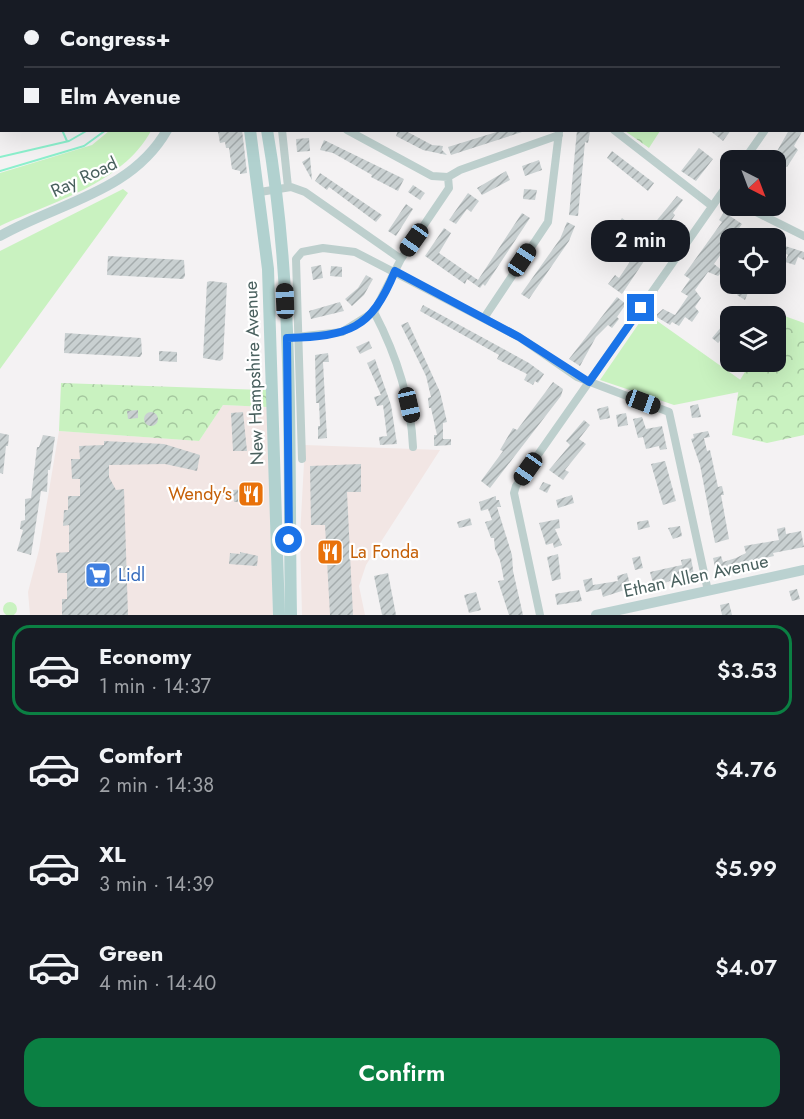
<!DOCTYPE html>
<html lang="en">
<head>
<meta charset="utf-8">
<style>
	:root { --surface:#171b24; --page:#242831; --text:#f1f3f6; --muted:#9ea1a6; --line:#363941; --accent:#0b8043 }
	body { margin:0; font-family:Jost,sans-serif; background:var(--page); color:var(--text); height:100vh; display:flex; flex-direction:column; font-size:22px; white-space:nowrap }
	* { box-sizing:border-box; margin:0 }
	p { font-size:20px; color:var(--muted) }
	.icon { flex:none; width:33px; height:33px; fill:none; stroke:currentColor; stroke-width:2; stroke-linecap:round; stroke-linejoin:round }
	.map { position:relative; height:615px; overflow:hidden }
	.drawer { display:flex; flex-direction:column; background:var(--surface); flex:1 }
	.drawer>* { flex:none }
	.guide { position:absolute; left:0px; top:0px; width:804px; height:132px; box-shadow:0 6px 24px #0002; display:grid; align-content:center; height:132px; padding:0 24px; background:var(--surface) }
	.needle { width:39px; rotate:138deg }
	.tools { position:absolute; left:720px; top:150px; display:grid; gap:12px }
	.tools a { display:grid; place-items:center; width:66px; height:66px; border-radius:12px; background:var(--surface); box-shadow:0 6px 24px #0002; font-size:30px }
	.end { position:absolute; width:27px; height:27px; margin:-14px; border:8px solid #1a73e8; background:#fff; box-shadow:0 0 0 3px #fff }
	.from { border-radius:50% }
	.bubble { position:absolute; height:42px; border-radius:18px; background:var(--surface); box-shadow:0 6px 24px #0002; font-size:20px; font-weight:600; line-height:42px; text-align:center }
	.car { position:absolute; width:18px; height:36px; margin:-18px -9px; border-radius:8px; box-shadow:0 0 4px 2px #0007; background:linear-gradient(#222 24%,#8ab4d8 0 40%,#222 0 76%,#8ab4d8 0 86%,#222 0) }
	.guide b { display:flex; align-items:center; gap:21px; height:57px; font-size:22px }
	.guide b+b { border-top:2px solid var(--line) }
	.guide i { width:15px; height:15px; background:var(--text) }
	ul { padding:10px 0 0; list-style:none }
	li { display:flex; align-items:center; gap:18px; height:90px; margin:0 12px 9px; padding:0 12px; border:3px solid transparent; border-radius:18px }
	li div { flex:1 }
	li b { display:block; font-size:22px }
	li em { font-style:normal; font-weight:600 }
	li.on { border-color:var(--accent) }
	li>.icon { width:54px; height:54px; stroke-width:1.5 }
	.primary-button { display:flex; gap:12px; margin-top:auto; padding:12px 24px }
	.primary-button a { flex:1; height:69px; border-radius:18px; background:var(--accent); color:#fff; font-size:24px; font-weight:600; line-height:69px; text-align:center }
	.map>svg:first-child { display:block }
	.commercial { fill:#f2e6e4 }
	.green { fill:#c9f2c0 }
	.forest { fill:url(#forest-crowns) }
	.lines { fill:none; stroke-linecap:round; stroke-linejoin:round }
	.stream { stroke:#8cf0cd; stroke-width:2 }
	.building { fill:url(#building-hatch) }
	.street { stroke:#bdcfcd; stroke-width:8 }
	.secondary { stroke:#bad1d0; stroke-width:10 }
	.primary { stroke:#b1d1cf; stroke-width:12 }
	.route { stroke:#1a73e8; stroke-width:8 }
	.labels { text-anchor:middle; stroke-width:4.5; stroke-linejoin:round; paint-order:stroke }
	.street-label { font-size:18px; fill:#49605e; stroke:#fff }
	.food-label { font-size:18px; fill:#c56008; stroke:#fff; text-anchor:end }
	.shop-label { font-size:18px; fill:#366cbe; stroke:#fff; text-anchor:start }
</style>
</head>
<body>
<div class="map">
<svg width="804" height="615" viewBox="0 0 804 615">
	<defs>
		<pattern id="forest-crowns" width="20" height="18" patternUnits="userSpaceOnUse" patternTransform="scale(1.5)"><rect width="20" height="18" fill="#c9f2c0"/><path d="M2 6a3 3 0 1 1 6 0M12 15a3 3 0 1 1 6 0" fill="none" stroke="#a5c79f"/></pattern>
		<pattern id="building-hatch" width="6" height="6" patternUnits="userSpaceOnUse" patternTransform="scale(1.5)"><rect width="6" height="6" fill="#c9d0d1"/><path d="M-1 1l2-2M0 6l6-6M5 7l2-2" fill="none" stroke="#a5acad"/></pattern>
	</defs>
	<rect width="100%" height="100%" fill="#f4f2f3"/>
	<path class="commercial" d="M223,405L267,407L273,615H30L28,592L39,550L59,431L199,441Z
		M305,445L440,450L366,565L359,586L365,615H302L300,536Z"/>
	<path class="green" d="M109,131H151C122,184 52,202 0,226V173L92,145Z
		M123,189L128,193L0,369V251Z
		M646,313L742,381L739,392L674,405L600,380Z
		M3 609a7 7 0 1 1 14 0a7 7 0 1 1-14 0Z"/>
	<path class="forest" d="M625,131H660L649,148Z
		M779,314L804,323V435L767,443L732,435L740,380L751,362H776V319Z
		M61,383L267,390V407L223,405L199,441L59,431Z"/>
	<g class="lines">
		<path class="stream" d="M198,2V0
			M294,2L296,0
			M62,130L67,141
			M0,157L69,141L88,130
			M0,171L84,146L106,130"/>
	</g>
	<path class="building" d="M242,130L247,173L240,174V171L232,169L229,148H226L225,142L220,143L218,132Z
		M398,130H404L432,145L443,146L442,150L447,155L423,150L396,136Z
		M503,130L522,132L451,155L448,147Z
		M577,130L590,132L588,143L585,142L578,216L569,215Z
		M709,130H731L723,141Z
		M789,130H803L794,146L798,150L787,167L784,165L780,167L776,174V160H772Z
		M309,138L310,151L297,152L296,139Z
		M324,140L404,179L398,191L371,177L372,175L333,153L320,150Z
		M699,148L713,159L696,181L681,171Z
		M612,151L654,183L648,191L607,158Z
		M310,157L312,180L302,162Z
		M539,160L542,170L525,176L522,166Z
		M506,171L510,180L482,195L477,188Z
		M320,173L382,215L376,222L329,187L327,190L315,181Z
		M413,185L425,193L420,200L408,192Z
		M524,189L537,190L535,200L523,199Z
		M468,193L479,201L471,212L467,209L456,224L449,220Z
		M677,196L683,200L673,213L675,215L622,294L608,284L615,275L619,278L631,260L628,259L633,249Z
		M406,204L413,209L396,236L388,231Z
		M724,212L742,224L714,264L723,271L718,276L708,272L695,290L701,298L695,307L699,312L692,322L685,317L679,326L672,322L670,325L655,316L663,309L675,315L688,296L681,292L690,279L684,275L722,222L719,220Z
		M522,213L530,218L485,286L483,284L480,288L467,279L465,284L425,256L444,228L451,233L439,253L478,280Z
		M622,218L630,224L626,231L617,225Z
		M567,222L575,226L569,241L529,299L521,294L560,239Z
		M763,229L785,238L782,245L804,252V260L798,257L795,265L785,262L788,255L776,248V238H757L759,231Z
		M108,256L184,260L185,276L183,279L107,275Z
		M321,265L323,278L313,280L311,267Z
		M331,266L342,267V277L330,276Z
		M366,275L373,279L364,295L352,306L345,299L358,288Z
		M210,281L227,283L223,359L220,361L203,358L207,282Z
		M744,286L749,290L745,300L737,295Z
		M617,297L626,304L617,317L619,319L612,328L608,325L596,337L580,366L569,359Z
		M340,302L344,311L311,319L309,311Z
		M423,305L529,363L544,374L538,383L535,381L533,385L524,380L527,374L497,359L499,355L420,311Z
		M408,322L440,392L447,422L443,423V439H451V445L434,446V435H437L431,408H429L428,398L431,397L426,376L401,325Z
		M722,326L728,331L718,343L712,338Z
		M65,333L141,338L142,354L140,357L64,353Z
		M369,341L372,348L360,354L356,347Z
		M159,351L177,352V362L159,361Z
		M328,353L329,362H323L327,438L318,439V426H320L319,403H316L315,355Z
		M375,359L391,405L397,444L380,445L379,437L387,436L383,405L377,406L374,397L381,395L367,363Z
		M553,382L563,389L561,396L490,488L481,481L503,451L500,450L513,428L517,430Z
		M698,404L701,417L692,418L690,406Z
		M608,406L610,418L600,420L597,409Z
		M138,410V418L128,419L127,411Z
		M144 419a7 7 0 1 1 14 0a7 7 0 1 1-14 0Z
		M243,412L247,451H233L231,413Z
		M626,413L628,425L618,427L616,415Z
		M642,417L646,429L662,426L667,449L660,450L659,446L646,449L643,437L638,438L633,419Z
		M584,420L590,425L579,439L586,444L565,470L569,472L563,480L549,470L570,445L566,441Z
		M708,431L710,437L704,438L707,451L710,450L718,487L722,486L724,495H721L729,539L715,543L700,465L691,439L694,438L693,434Z
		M0,433L9,435L8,446H6L3,474L0,473Z
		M43,435L55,437L50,470H48L47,492L41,491L31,555L17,551L23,530L20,529L21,521L25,520V499L31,498L37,447H39Z
		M104,441L164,444L200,455L197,471L165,464L109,465V477L116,490L124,489L128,615H62V599H67V573H58L56,553L69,552V525L63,526L64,510H68V496H80V479H72L71,459H80L79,446L104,445Z
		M665,461L676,501L663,505L651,464Z
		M361,464V492H347L353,615H330L325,525H311L310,466Z
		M543,482L551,485L547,493L539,489Z
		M253,488L259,489L260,501L234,502L233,490Z
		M572,495L574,503L558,508L556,500Z
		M496,496V500H499L501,507H497L512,555L513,571L523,615H509L498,581L504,580L500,560L495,549L494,538H491L485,522L492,520L488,509L481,511L479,502Z
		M470,518L472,525L459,528L457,522Z
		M559,519L560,528L555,529L562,545L554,548L553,543L546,545L539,523Z
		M648,520L650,527L638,530L637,522Z
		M680,526L682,536L673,539L668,528Z
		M785,527L786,534L801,531L804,547L773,553L774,556L756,560L757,567L750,569L749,565L717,575L713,558L721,556L723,562L736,558L746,553L744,546L779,540L777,529Z
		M240,552L258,556L257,566L229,564L230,553L240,554Z
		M558,554L561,579L552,581L547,557Z
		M640,556L643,568L635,570L632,558Z
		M691,558L694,575L678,578L679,583L671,585L670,581L654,587L650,572L682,565L681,560Z
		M388,573L396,615H382L374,576Z
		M627,573L631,588L603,597L601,589L586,592L583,580L592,578L593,585L618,581L617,576Z
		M797,589L800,599L792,601L789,591Z
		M579,590L582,601L557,605L555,594Z
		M476,592L481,610L469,613L464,595Z
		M729,603L732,615H722L720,605Z"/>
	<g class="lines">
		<path class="street" d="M331,2L332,0
			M802,76L804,74
			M282,130L288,187
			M347,130L432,176L448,177L460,170L559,135
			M614,130L712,206
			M744,160L765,130
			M260,192L291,187L305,192L401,259
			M721,194L730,199
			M744,206L804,236
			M374,312C396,354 411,400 413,447
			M484,318L548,222L559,132
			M296,337L342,332L374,312L401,259L449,188L448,177
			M302,459L296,259L302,252L323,248L355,252L519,337L577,377L669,412L708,591
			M540,615L514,493L516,486L730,181"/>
		<path class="secondary" d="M0,236C58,203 132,192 167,130
			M596,615L804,570"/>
		<path class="primary" d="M224,0L225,2
			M240,0L241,2
			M250,130L268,269L279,615
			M267,130C295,291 288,453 291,615"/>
	</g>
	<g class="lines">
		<path class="route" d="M289,540L287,338C349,336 371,330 395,271L519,337L589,382L641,308"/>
	</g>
	<defs>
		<symbol id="restaurant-square" viewBox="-11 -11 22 22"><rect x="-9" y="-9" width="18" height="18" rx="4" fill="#e8710a" stroke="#fff"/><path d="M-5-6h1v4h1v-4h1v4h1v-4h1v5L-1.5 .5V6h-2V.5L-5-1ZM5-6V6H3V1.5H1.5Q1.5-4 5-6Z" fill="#fff"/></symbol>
		<symbol id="supermarket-square" viewBox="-11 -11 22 22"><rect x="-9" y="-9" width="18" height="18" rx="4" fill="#3f7fe0" stroke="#fff"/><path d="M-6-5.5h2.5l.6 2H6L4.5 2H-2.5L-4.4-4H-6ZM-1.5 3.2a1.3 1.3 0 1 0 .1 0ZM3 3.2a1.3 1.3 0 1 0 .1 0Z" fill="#fff"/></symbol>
	</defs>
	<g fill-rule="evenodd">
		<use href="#restaurant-square" x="236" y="479" width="30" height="30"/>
		<use href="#restaurant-square" x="315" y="537" width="30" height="30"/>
		<use href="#supermarket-square" x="83" y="560" width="30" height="30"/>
	</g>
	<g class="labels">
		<g class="street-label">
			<text transform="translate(84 177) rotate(-25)" y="6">Ray Road</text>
			<text transform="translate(254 373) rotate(-92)" y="6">New Hampshire Avenue</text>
			<text transform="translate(696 576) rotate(-12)" y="6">Ethan Allen Avenue</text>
		</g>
		<g class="food-label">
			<text x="232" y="500">Wendy's</text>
			<text x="350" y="558" text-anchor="start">La Fonda</text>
		</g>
		<g class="shop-label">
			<text x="118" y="581">Lidl</text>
		</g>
	</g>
</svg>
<div class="tools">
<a><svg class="needle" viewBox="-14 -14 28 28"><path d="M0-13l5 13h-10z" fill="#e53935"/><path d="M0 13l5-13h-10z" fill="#9ea1a6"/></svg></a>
<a><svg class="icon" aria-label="locate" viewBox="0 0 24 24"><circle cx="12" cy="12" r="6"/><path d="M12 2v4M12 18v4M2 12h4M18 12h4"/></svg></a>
<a><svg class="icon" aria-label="layers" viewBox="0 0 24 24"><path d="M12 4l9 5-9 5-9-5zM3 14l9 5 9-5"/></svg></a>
</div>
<i class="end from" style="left:289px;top:540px"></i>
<i class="end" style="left:641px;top:308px"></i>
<div class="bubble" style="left:591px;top:220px;width:99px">2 min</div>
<i class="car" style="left:414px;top:240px;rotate:215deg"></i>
<i class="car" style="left:522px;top:260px;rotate:34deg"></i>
<i class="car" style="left:285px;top:301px;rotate:358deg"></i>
<i class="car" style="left:643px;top:402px;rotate:110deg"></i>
<i class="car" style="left:409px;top:405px;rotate:167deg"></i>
<i class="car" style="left:528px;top:469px;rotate:215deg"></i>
<div class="guide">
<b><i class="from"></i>Congress+</b>
<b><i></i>Elm Avenue</b>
</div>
</div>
<section class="drawer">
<ul>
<li class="on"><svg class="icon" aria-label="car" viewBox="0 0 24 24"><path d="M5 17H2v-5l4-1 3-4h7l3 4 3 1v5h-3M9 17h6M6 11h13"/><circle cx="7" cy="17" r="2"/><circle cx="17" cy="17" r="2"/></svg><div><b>Economy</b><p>1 min · 14:37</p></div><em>$3.53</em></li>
<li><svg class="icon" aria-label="car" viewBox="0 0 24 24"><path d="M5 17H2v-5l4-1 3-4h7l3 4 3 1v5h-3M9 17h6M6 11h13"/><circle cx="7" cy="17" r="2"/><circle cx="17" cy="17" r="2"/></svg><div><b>Comfort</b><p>2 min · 14:38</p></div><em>$4.76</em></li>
<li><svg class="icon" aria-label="car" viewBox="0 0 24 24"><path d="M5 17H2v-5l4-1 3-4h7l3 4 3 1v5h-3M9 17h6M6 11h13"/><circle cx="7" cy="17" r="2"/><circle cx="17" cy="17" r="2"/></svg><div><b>XL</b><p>3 min · 14:39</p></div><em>$5.99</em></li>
<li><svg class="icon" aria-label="car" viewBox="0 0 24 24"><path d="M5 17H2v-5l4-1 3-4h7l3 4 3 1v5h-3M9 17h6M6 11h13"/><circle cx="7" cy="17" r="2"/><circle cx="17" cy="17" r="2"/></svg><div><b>Green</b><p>4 min · 14:40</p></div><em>$4.07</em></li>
</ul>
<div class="primary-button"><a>Confirm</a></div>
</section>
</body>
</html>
